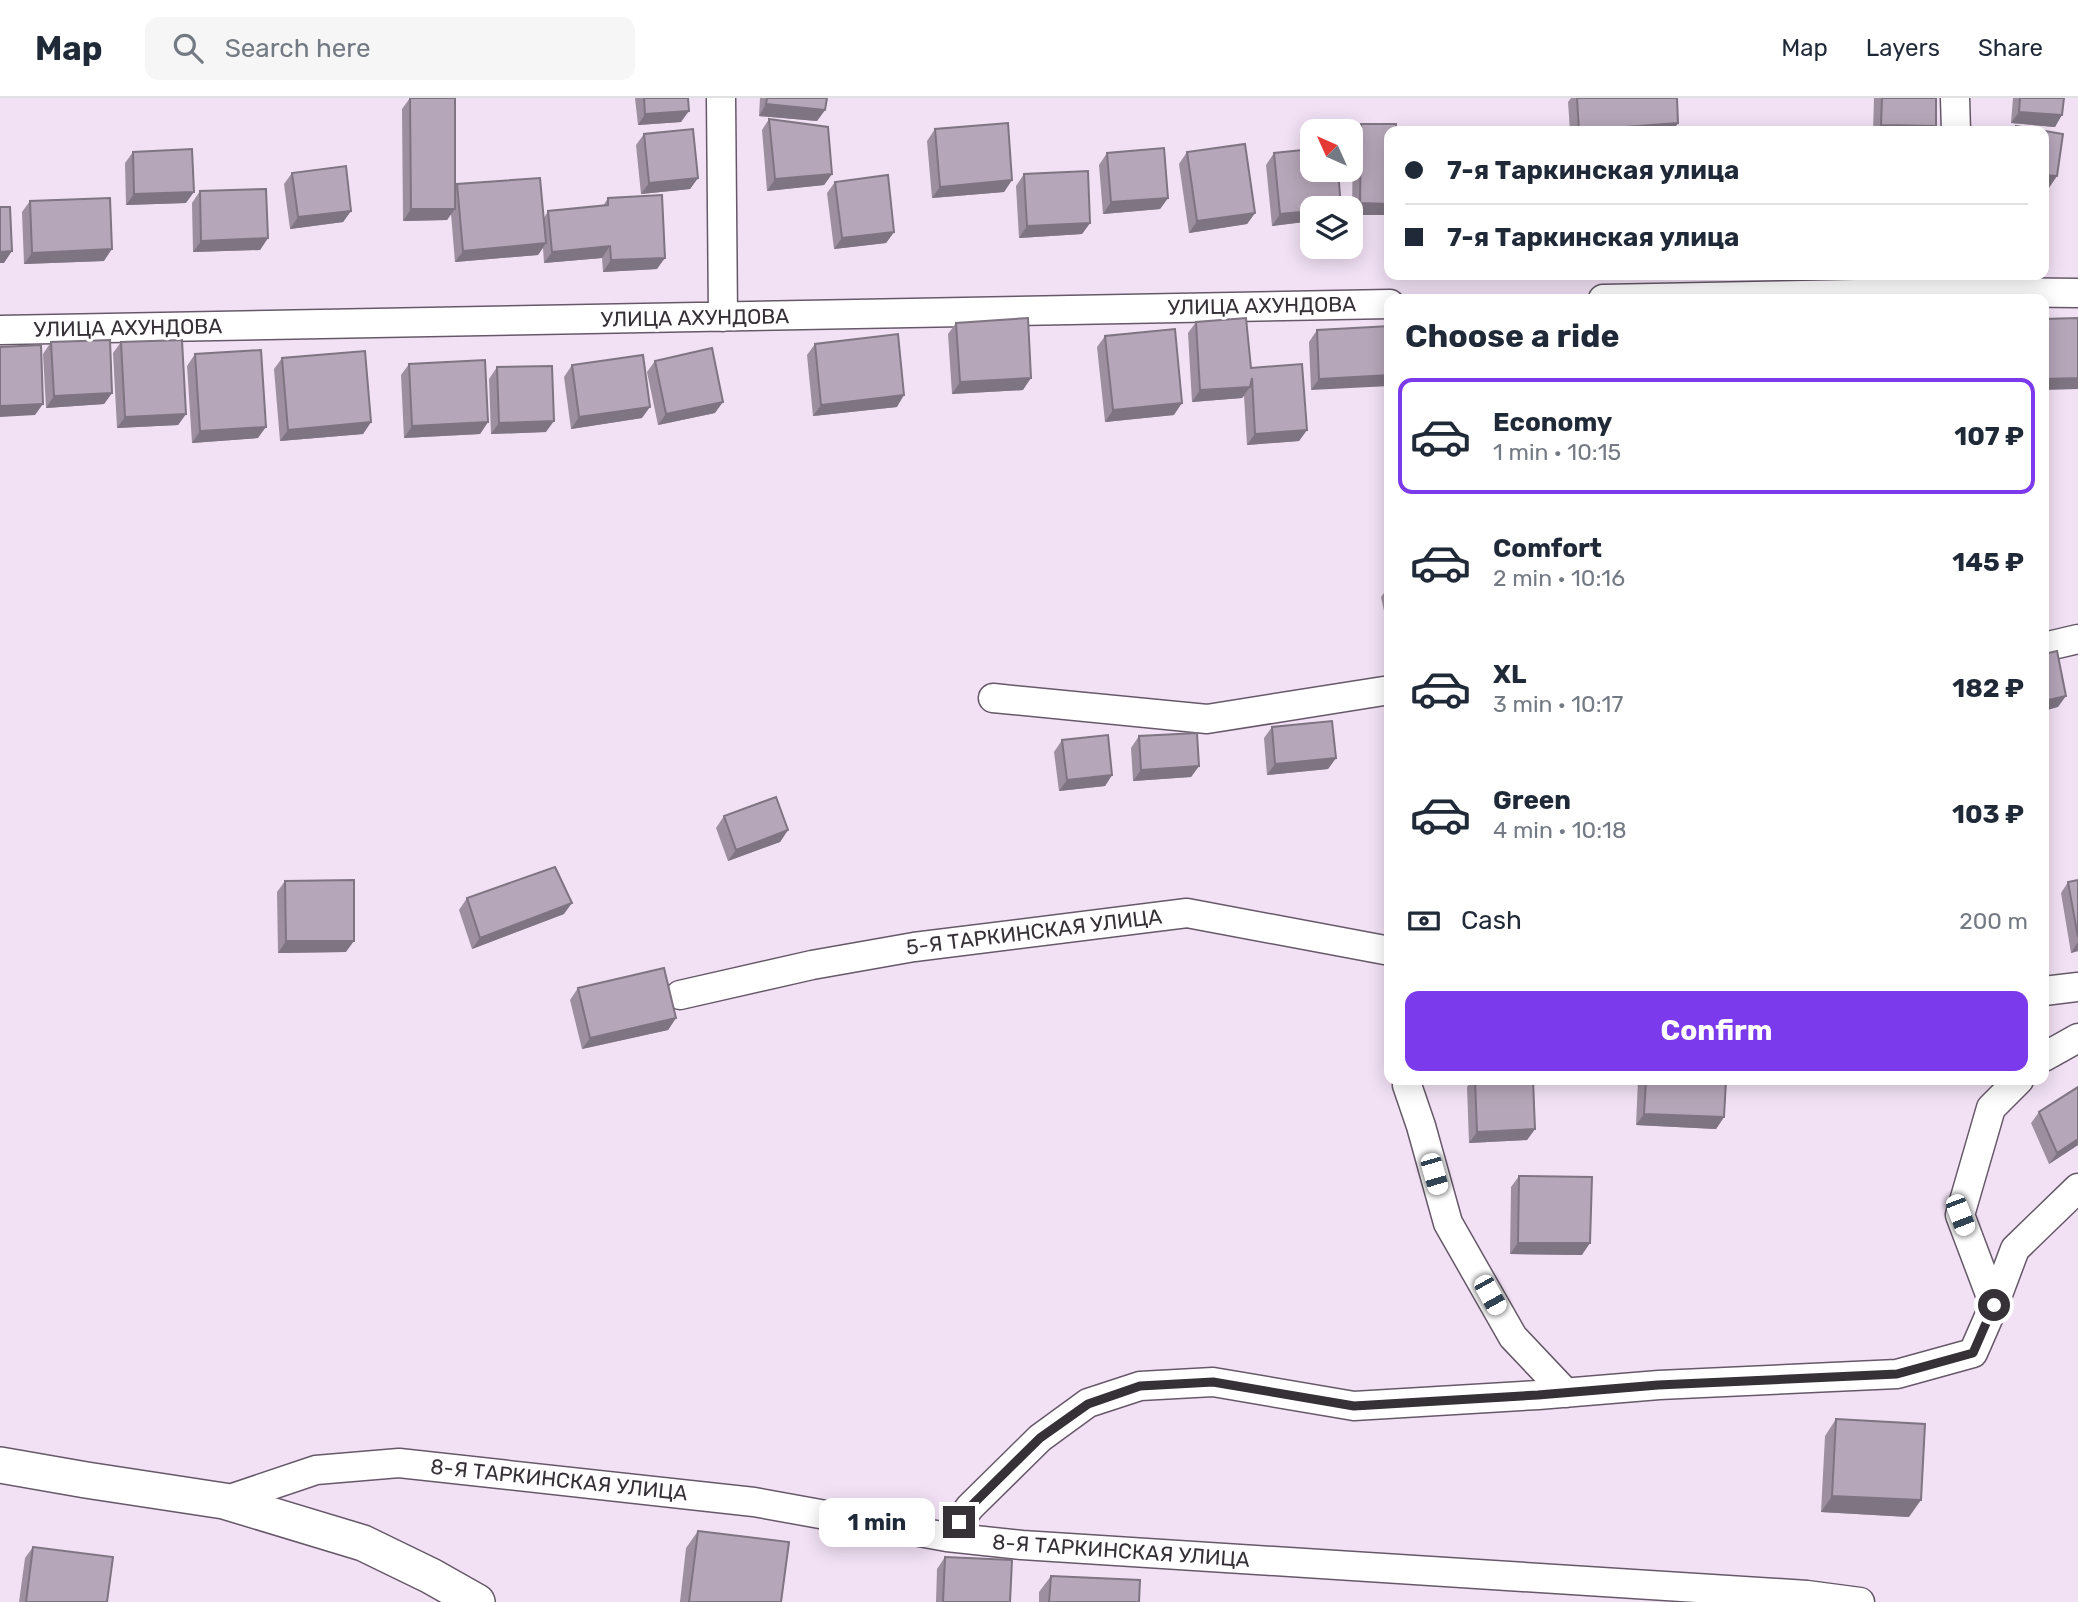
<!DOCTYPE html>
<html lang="en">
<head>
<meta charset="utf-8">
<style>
	:root { --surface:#fff; --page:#f6f6f7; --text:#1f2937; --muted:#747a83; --line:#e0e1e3; --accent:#7c3aed }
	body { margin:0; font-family:Rubik,sans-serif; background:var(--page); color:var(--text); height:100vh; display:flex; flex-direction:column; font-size:26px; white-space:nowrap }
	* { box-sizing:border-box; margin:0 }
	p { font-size:23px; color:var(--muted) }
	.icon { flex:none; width:38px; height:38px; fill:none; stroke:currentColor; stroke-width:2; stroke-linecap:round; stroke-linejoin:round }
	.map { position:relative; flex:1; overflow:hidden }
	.side { position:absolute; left:1384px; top:196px; width:665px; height:791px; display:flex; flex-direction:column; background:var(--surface); border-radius:14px; box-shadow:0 4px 18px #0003 }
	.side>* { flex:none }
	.guide { position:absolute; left:1384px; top:28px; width:665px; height:154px; border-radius:14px; box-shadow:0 4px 18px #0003; display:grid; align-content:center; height:154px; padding:0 21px; background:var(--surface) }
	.needle { width:46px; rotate:315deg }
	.tools { position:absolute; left:1300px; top:21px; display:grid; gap:14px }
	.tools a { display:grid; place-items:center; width:63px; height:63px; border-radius:14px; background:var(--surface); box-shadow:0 4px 18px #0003; font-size:35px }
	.end { position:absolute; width:32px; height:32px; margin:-16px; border:9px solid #363037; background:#fff; box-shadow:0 0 0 4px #fff }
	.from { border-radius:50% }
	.bubble { position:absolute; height:49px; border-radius:14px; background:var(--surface); box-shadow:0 4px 18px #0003; font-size:23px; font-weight:700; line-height:49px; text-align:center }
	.car { position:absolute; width:21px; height:42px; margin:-21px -10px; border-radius:9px; box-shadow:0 0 5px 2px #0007; background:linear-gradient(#fff 24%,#345 0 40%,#fff 0 76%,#345 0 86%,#fff 0) }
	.guide b { display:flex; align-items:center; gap:24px; height:66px; font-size:26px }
	.guide b+b { border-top:2px solid var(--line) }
	.guide i { width:18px; height:18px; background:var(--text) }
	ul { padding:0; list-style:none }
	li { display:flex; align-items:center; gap:21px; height:116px; margin:0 14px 10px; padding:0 7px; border:4px solid transparent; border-radius:14px }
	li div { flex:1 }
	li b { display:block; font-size:26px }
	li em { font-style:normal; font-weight:700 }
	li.on { border-color:var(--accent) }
	li>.icon { width:63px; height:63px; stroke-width:1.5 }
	h2 { padding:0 21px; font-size:32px; line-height:84px }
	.pay { display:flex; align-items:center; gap:18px; height:77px; padding:0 21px; font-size:26px }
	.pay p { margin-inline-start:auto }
	.primary-button { display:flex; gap:14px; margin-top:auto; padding:14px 21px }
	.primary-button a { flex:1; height:80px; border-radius:14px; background:var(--accent); color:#fff; font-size:28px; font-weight:700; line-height:80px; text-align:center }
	header { display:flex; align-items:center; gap:42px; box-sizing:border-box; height:98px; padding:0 35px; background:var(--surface); border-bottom:2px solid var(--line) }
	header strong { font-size:33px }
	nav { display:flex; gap:38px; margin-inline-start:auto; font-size:24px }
	.search { width:490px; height:63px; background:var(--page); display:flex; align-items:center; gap:18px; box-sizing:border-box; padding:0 24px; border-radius:14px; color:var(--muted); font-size:26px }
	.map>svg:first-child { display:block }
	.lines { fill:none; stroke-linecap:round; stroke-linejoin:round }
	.minor-casing { stroke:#665869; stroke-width:31 }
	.tertiary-casing { stroke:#665869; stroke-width:38 }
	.minor { stroke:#fff; stroke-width:28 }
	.tertiary { stroke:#fff; stroke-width:35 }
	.wall { fill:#9d8f9f }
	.shaded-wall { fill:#7f7482 }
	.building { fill:#b6a6b9; stroke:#7f7482; stroke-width:2 }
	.route { stroke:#363037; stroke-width:9 }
	.labels { text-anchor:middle; stroke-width:6; stroke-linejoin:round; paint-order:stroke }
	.street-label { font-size:21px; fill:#363037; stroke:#fff }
</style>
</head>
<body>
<header>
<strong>Map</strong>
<div class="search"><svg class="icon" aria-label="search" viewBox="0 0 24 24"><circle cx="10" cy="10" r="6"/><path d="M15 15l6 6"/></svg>Search here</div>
<nav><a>Map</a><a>Layers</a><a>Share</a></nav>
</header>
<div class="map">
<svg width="2078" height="1504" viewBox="0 0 2078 1504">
	<rect width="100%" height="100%" fill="#f2e1f5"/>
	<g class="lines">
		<defs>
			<path id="minor" d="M721,0L723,219
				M1955,0L1956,33
				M1603,201L1959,194L2078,195
				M0,232L1390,206
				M2044,549L2078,541
				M993,600L1207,621L1390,592
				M2044,893L2078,889
				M680,897L812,867L914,849L1187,815L1390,853
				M2044,959L2078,940
				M1409,982L1407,987L1421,1028L1448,1125L1513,1239L1566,1295
				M1994,1207L1960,1117L1991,1010L2019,982
				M224,1403L316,1372L399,1365L754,1404L947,1439L1022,1447L1807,1497L1860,1504
				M947,1439L970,1409L1040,1340L1088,1305L1140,1288L1213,1284L1354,1308L1538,1297L1659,1287L1897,1276L1973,1255L1994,1207L2015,1151L2078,1090"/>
			<path id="tertiary" d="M0,1367L86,1382L224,1403L363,1445L431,1478L477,1504"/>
		</defs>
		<use href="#minor" class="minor-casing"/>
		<use href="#tertiary" class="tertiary-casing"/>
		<use href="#minor" class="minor"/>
		<use href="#tertiary" class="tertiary"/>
	</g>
	<path class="wall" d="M410,0L455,90L457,86L544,120L548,113L603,108L608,100L657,171L603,174L602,160L544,165L543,150L538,157L455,164L451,116L447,122L403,123L402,11Z
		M635,0H688L681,24L638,27Z
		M760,0H827L825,12L817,23L759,18Z
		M1571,0H1677L1673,33H1570L1568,4Z
		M1874,0H1936L1932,33H1873Z
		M2013,0H2064L2055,29L2011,25Z
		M769,21L832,76L824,87L767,93L762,32Z
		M1361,26L1390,33V117H1352L1353,37Z
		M935,31L1012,82L1004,94L932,100L927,43Z
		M644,36L698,80L690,91L641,96L636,47Z
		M133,54L186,105L126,107L125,65Z
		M1187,54L1255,115L1247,126L1189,135L1179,66Z
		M1107,55L1168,100L1160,111L1103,116L1099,67Z
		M1274,55L1312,110V123L1272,128L1266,67Z
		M292,75L351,113L343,124L290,131L284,86Z
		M1024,76L1090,125L1082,136L1019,140L1016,88Z
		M835,84L894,134L886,145L834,151L827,95Z
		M200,93L268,140L260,152L193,154L192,105Z
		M30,103L104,163L24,166L22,114Z
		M1196,224L1251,270L1307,332L1299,343L1247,347L1244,298L1242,300L1192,304L1188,235Z
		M956,225L1023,292L952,296L948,236Z
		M1390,228L1311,292L1309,244L1317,232Z
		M1105,238L1174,317L1105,324L1097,249Z
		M51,244L112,295L104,306L46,310L43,256Z
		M121,244L186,316L178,327L117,330L113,255Z
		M815,246L897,309L813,318L807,257Z
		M195,256L258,340L192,345L187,268Z
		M282,260L371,324L363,336L280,343L274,271Z
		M655,263L715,315L658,327L647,274Z
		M409,266L488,324L480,336L404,340L401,277Z
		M572,267L642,320L571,331L564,279Z
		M497,269L546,334L491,336L489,281Z
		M1389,488H1390V541L1381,499Z
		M1272,629L1336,660L1328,671L1267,677L1264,640Z
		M1390,630V681H1388L1386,635Z
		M1139,638L1199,668L1191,679L1133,683L1131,650Z
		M1062,642L1112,677L1105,688L1059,693L1054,654Z
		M724,718L788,732L780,744L728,763L716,730Z
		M2078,782V853L2071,855L2061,795L2068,784Z
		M285,783L346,854L278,855L277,794Z
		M467,800L564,816L472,851L459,812Z
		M578,890L676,920L668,932L582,951L570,902Z
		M1472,982H1533L1535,1031L1527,1042L1469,1045L1467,989Z
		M1638,982H1726L1724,1019L1716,1031L1636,1027Z
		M2039,1014L2078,1047L2049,1066L2031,1025Z
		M1519,1078L1582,1157L1510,1156L1511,1089Z
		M1836,1321L1909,1419L1821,1414L1825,1338Z
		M698,1433L781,1504H680L686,1450Z
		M33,1449L107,1504H19L25,1460Z
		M945,1459L1010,1504H936L937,1471Z
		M1051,1478L1139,1504H1039V1494Z"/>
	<path class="shaded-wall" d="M766,6L825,12L817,23L759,18Z
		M689,13L681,24L638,27L645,16Z
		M2019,14L2062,17L2055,29L2011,25Z
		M1678,25L1673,33H1611L1613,30Z
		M1881,27L1936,28L1932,33H1877Z
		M832,76L824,87L767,93L775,81Z
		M2044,77L2057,78L2049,90L2044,89Z
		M698,80L690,91L641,96L649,85Z
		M1012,82L1004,94L932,100L940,89Z
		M194,94L186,105L126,107L134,96Z
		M1168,100L1160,111L1103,116L1111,104Z
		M1360,105L1390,106V117H1352Z
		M411,111H455L447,122L403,123Z
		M351,113L343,124L290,131L298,119Z
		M1312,113V123L1272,128L1280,116Z
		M1255,115L1247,126L1189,135L1197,123Z
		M1090,125L1082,136L1019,140L1027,128Z
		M894,134L886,145L834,151L842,140Z
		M268,140L260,152L193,154L201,143Z
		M546,145L538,157L455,164L463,153Z
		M610,148L602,160L544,165L552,154Z
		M112,151L104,163L24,166L32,155Z
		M12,153L4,165H0V154Z
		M665,160L657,171L603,174L611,162Z
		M1390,277V288L1311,292L1319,281Z
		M1031,280L1023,292L952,296L960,284Z
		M2078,280V291L2044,292V281Z
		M1250,289L1242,300L1192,304L1200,292Z
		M112,295L104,306L46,310L54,298Z
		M904,297L897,309L813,318L821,307Z
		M723,304L715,315L658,327L666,316Z
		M1182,305L1174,317L1105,324L1113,312Z
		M43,306L35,317L0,319V308Z
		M650,309L642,320L571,331L579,319Z
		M186,316L178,327L117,330L125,319Z
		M554,323L546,334L491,336L499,325Z
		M371,324L363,336L280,343L288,332Z
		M488,324L480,336L404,340L412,328Z
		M266,329L258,340L192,345L200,333Z
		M1307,332L1299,343L1247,347L1255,336Z
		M2066,598L2058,609L2044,613V603Z
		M1336,660L1328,671L1267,677L1275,666Z
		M1199,668L1191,679L1133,683L1141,672Z
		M1112,677L1105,688L1059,693L1067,682Z
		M788,732L780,744L728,763L736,752Z
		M572,805L564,816L472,851L480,840Z
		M286,843H354L346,854L278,855Z
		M2078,844V853L2071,855Z
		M676,920L668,932L582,951L590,940Z
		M1644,1016L1724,1019L1716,1031L1636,1027Z
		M1535,1031L1527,1042L1469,1045L1477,1034Z
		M2078,1041V1047L2049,1066L2057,1055Z
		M1518,1145H1590L1582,1157L1510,1156Z
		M1832,1398L1921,1402L1909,1419L1821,1414Z"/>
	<path class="building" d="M410,0H455V111H411Z
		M644,0H688L689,13L645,16Z
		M767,0H827L825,12L766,6Z
		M1577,0H1677L1678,25L1613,30V33H1579Z
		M1882,0H1936V28L1881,27Z
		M2020,0H2064L2062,17L2019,14Z
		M769,21L828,29L832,76L775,81Z
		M1008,25L1012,82L940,89L935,31Z
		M1361,26H1396V33H1390V106L1360,105Z
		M2016,28L2063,36L2057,78L2044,77V33H2015Z
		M1539,30V33H1483V31Z
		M693,31L698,80L649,85L644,36Z
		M1245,46L1255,115L1197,123L1187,54Z
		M1164,50L1168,100L1111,104L1107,55Z
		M192,51L194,94L134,96L133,54Z
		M1312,51V72H1338L1341,110H1312V113L1280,116L1274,55Z
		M346,68L351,113L298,119L292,75Z
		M1088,73L1090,125L1027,128L1024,76Z
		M888,77L894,134L842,140L835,84Z
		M540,80L546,145L463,153L457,86Z
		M266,91L268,140L201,143L200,93Z
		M662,97L665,160L611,162L610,148L552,154L548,113L608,107V100Z
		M110,100L112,151L32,155L30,103Z
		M0,109H10L12,153L0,154Z
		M1028,220L1031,280L960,284L956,225Z
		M1246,220L1251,270L1302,266L1307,332L1255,336L1252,280L1250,289L1200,292L1196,224Z
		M2078,220V280L2044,281V221Z
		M1390,228V277L1319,281L1317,232Z
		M1175,231L1182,305L1113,312L1105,238Z
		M898,236L904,297L821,307L815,246Z
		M110,242L112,295L54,298L51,244Z
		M182,242L186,316L125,319L121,244Z
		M41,247L43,306L0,308V249Z
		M712,250L723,304L666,316L655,263Z
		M261,252L266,329L200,333L195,256Z
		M365,253L371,324L288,332L282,260Z
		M643,257L650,309L579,319L572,267Z
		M485,262L488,324L412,328L409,266Z
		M552,268L554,323L499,325L497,269Z
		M2057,553L2066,598L2044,603V556Z
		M1332,623L1336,660L1275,666L1272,629Z
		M1197,635L1199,668L1141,672L1139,638Z
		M1108,637L1112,677L1067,682L1062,642Z
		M776,699L788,732L736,752L724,718Z
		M555,769L572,805L480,840L467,800Z
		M354,782V843H286L285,783Z
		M2078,782V839L2068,784Z
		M664,870L676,920L590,940L578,890Z
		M1475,982H1533L1535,1031L1477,1034Z
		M1646,982H1726L1724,1019L1644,1016Z
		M2078,989V1041L2057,1055L2039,1014Z
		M1519,1078L1592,1079L1590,1145H1518Z
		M1836,1321L1925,1326L1921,1402L1832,1398Z
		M698,1433L789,1444L781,1504H689Z
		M33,1449L113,1459L107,1504H26Z
		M945,1459L1012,1462L1010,1504H943Z
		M1051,1478L1140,1482L1139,1504H1049Z"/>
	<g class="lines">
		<path class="route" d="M959,1424L970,1409L1040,1340L1088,1306L1140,1288L1213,1284L1354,1308L1538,1297L1658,1287L1897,1276L1973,1255L1994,1207"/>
	</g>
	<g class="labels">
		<g class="street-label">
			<text transform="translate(1262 208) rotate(-1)" y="7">УЛИЦА АХУНДОВА</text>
			<text transform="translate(695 220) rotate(-1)" y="7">УЛИЦА АХУНДОВА</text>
			<text transform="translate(128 230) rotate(-1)" y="7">УЛИЦА АХУНДОВА</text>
			<text transform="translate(1034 834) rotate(-7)" y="7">5-Я ТАРКИНСКАЯ УЛИЦА</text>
			<text transform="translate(559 1382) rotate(6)" y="7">8-Я ТАРКИНСКАЯ УЛИЦА</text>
			<text transform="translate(1121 1453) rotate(4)" y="7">8-Я ТАРКИНСКАЯ УЛИЦА</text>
		</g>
	</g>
</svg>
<div class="tools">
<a><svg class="needle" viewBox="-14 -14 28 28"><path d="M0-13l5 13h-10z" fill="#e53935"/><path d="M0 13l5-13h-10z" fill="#747a83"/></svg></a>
<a><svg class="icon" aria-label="layers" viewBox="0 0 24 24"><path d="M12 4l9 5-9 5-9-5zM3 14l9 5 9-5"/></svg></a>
</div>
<i class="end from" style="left:1994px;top:1207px"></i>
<i class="end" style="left:959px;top:1424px"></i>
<div class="bubble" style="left:819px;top:1400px;width:116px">1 min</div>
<i class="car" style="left:1434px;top:1076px;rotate:164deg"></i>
<i class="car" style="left:1960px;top:1117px;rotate:159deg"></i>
<i class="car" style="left:1490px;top:1197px;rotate:151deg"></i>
<div class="guide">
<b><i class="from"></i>7-я Таркинская улица</b>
<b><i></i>7-я Таркинская улица</b>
</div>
<section class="side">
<h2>Choose a ride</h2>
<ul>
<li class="on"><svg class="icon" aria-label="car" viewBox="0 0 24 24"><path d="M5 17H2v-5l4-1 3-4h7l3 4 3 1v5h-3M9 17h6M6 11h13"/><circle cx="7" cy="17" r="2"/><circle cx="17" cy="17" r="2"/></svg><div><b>Economy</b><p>1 min · 10:15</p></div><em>107 ₽</em></li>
<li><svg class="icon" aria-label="car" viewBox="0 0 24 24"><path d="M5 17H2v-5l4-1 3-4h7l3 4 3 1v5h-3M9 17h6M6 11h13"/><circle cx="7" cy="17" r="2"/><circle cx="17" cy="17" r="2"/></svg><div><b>Comfort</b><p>2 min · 10:16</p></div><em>145 ₽</em></li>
<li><svg class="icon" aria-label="car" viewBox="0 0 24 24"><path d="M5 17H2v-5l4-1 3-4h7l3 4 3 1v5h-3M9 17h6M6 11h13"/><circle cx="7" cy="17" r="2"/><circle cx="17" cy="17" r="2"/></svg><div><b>XL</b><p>3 min · 10:17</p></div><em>182 ₽</em></li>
<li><svg class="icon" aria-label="car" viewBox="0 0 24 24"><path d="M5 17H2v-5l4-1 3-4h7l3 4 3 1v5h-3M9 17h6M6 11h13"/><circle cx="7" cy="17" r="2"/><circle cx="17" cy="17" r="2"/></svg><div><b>Green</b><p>4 min · 10:18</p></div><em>103 ₽</em></li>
</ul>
<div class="pay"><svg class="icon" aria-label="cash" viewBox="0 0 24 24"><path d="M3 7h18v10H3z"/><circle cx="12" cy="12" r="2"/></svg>Cash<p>200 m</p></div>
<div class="primary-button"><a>Confirm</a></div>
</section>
</div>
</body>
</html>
